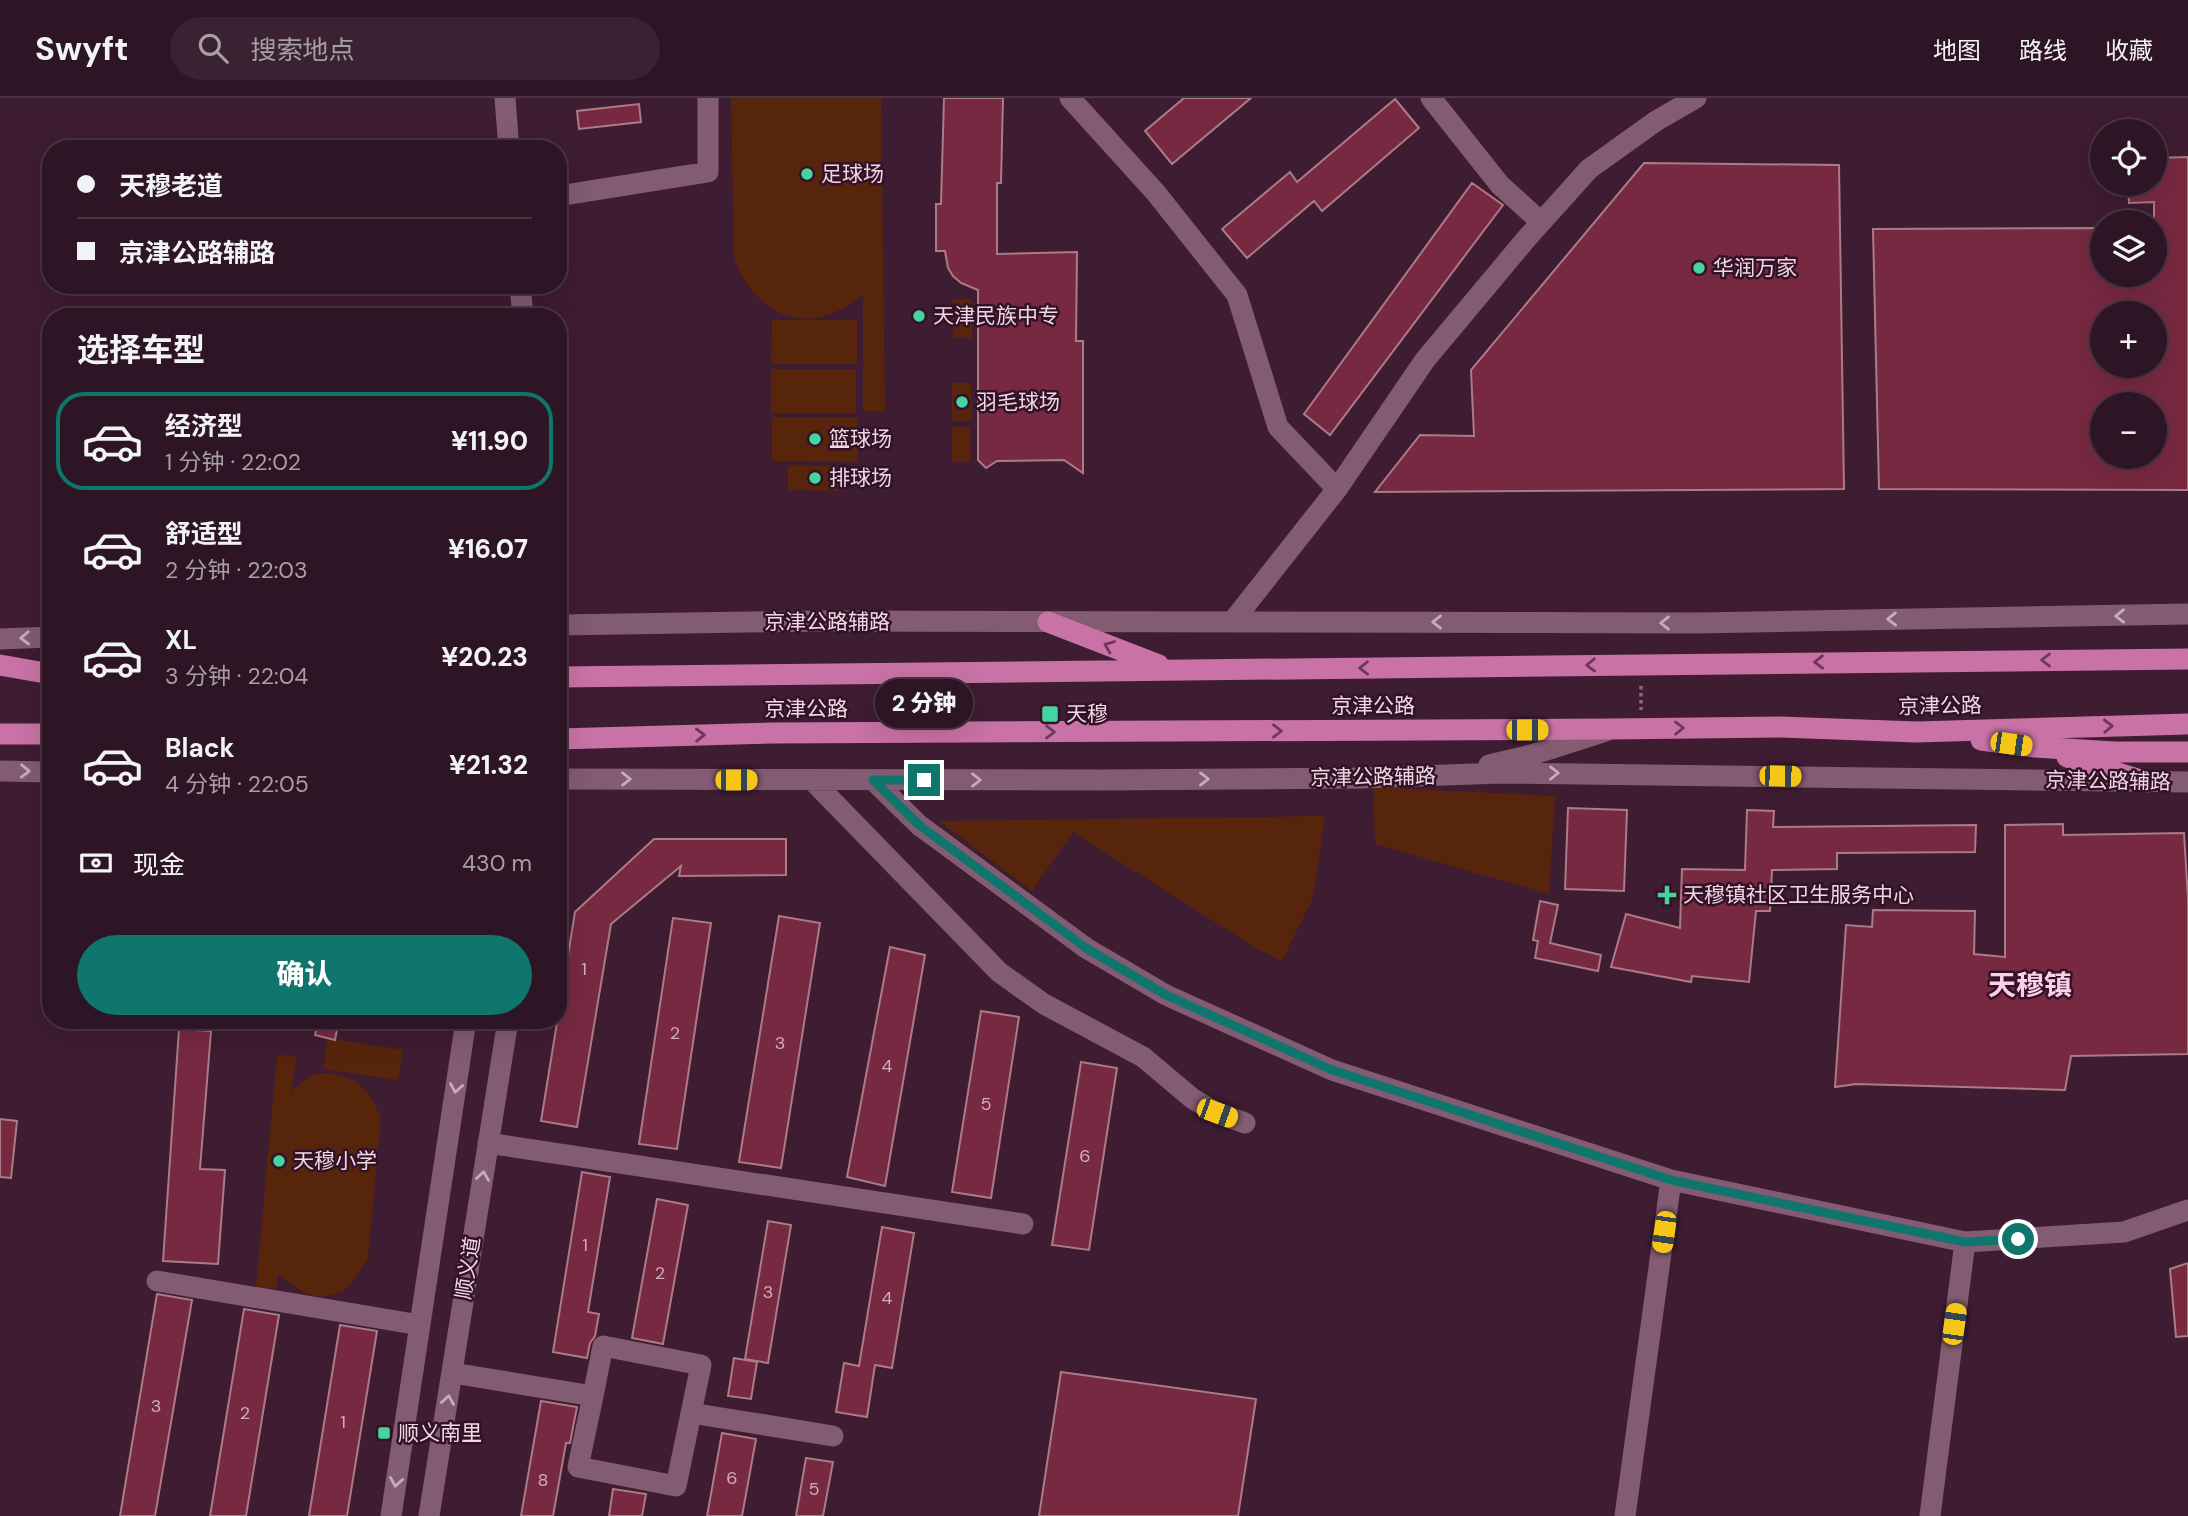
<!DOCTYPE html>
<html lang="zh">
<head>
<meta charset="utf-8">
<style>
	:root { --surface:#2e1525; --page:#3a2232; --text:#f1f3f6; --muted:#a79fa7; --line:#493442; --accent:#0f766e }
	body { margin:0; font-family:"DM Sans","Noto Sans SC",sans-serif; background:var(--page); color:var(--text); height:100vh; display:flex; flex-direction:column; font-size:26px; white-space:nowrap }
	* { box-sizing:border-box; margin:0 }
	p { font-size:23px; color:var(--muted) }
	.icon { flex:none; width:38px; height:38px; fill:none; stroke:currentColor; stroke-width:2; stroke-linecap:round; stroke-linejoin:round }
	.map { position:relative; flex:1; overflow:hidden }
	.side { position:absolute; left:42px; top:210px; width:525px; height:721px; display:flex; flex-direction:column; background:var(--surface); border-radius:28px; box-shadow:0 7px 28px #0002,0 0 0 2px var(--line) }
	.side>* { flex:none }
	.hud { position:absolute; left:42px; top:42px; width:525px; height:154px; border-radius:28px; box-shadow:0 7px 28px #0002,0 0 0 2px var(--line); display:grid; align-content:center; height:154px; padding:0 35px; background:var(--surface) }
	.fabs { position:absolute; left:2090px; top:21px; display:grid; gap:14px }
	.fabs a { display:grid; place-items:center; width:77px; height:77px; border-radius:50%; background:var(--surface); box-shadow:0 7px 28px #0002,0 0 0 2px var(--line); font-size:35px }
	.end { position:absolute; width:32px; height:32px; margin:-16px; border:9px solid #0f766e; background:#fff; box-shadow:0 0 0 4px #fff }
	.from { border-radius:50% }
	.bubble { position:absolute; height:49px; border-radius:24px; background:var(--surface); box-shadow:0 7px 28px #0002,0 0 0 2px var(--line); font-size:23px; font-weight:800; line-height:49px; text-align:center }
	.car { position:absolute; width:21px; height:42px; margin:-21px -10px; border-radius:9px; box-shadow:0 0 5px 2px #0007; background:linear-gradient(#f5c518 24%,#345 0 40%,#f5c518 0 76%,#345 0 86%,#f5c518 0) }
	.hud b { display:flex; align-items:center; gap:24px; height:66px; font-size:26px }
	.hud b+b { border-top:2px solid var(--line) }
	.hud i { width:18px; height:18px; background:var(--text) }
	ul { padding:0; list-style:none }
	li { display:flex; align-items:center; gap:21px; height:98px; margin:0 14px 10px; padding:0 21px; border:4px solid transparent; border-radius:28px }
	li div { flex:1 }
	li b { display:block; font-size:26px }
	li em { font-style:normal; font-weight:800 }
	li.selected { border-color:var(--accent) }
	li>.icon { width:63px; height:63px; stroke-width:1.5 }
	h2 { padding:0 35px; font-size:32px; line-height:84px }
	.pay { display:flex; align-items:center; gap:18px; height:77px; padding:0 35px; font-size:26px }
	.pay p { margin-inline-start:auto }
	.cta { display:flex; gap:14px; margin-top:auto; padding:14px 35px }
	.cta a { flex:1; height:80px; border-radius:42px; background:var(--accent); color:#fff; font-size:28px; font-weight:800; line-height:80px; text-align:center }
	header { display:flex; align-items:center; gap:42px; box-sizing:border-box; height:98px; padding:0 35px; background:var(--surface); border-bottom:2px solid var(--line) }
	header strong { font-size:33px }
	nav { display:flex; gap:38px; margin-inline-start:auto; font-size:24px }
	.search { width:490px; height:63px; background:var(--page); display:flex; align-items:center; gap:18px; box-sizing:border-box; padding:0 24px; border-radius:38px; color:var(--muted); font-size:26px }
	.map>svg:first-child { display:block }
	.green { fill:#57250c }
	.building { fill:#772941; stroke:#ab7b86; stroke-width:2; fill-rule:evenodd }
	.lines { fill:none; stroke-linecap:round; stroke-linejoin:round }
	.path { stroke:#896b7c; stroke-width:3.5; stroke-dasharray:3.5 3.5; stroke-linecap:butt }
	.minor { stroke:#835b72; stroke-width:21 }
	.highway { stroke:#c872a5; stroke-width:21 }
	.oneway { stroke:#c9acbc }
	.oneway2 { stroke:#6f3859 }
	.route { stroke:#0f766e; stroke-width:9 }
	.poi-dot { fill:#45d49f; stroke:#331227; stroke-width:2.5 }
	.labels { text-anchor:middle; stroke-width:5; stroke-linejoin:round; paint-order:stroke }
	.number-label { font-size:18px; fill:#d1acbb }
	.poi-label { font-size:21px; fill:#efd8e4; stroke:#331227; text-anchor:start }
	.street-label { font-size:21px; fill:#efd8e4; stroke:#331227 }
	.district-label { font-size:28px; font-weight:bold; fill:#fdcee8; stroke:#331227 }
</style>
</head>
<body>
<header>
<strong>Swyft</strong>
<div class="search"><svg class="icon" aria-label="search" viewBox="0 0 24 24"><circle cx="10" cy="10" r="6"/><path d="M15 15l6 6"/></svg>搜索地点</div>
<nav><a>地图</a><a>路线</a><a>收藏</a></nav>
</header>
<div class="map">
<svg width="2188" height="1418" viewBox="0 0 2188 1418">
	<rect width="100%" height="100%" fill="#3e1c31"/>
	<path class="green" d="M731,0H881L885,313H863V197C851,205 839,214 825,218C782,231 744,196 734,158Z
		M952,201H972V240H953Z
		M772,222H857V266H771Z
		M771,271H856V315H771Z
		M952,285H971L972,323H952Z
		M772,319H858V364L772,363Z
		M952,329H970L971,364H952Z
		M788,368H842V393L788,392Z
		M1373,689L1555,698L1549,796L1375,746Z
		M1325,718L1313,800L1282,863L1254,849L1073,734L1032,793L939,723Z
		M51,845V913L44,912Z
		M328,940L403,952L398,982L323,971Z
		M277,957L297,958L291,993C299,987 305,980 314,977C330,971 354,979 365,992C373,1000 377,1011 381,1021L368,1160L355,1182L342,1194L321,1199L306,1196L278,1177L276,1191L256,1189Z"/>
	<path class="building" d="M944,0H1003L1001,85H997V156L1077,154L1076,243H1083V375L1064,362L997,363L986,370L978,362V192L961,185L953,178L948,170L945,153H936V106H941Z
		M1184,0H1251L1172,66L1145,33Z
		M1395,1L1419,30L1322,113L1314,103L1247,160L1222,131L1290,74L1297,84Z
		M639,6L641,24L579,31L577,13Z
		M2188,59V392L1879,391L1873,131L2102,130V177H2154V104L2129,105L2128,86H2154V60ZM2102,215H2154V268H2102ZM2102,306H2154V359H2102Z
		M1644,65L1839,67L1844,391L1375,394L1420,337L1474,338L1471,272Z
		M1472,85L1503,107L1330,337L1304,316Z
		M1568,710L1627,712L1624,793L1565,791Z
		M1747,712L1774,713L1773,729L1976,727L1975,754L1837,755V771L1772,772L1770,813H1756L1749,884L1692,878L1691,884L1611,869L1626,816L1680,830L1682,771L1745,772Z
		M2063,726V737L2184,735L2188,801V956L2071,958L2065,992L1856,986L1835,989L1846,827L1872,829L1873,812L1975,813L1974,856L2005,859V727Z
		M654,741H786V777L679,778L681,768L611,826L577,1029L541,1023L575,814Z
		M1540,803L1558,807L1550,845L1601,857L1598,873L1535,860L1538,843L1533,842Z
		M779,818L820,825L781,1070L739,1064Z
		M673,820L711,825L677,1051L639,1046Z
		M890,849L925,857L885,1088L847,1079Z
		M981,913L1019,919L991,1100L952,1094Z
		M318,922H339L335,942L315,937Z
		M179,931L211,933L200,1071L225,1072L218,1166L163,1163Z
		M1081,964L1117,970L1089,1152L1052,1147Z
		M0,1021L17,1023L11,1080L0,1079Z
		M582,1074L610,1079L588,1214L599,1216L595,1238L590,1245L587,1260L553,1254Z
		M657,1101L688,1107L663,1246L632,1240Z
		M768,1123L791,1127L768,1265L745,1261Z
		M882,1129L914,1135L892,1270L875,1267L867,1319L836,1314L844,1265L859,1268Z
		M2188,1165V1238L2176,1239L2170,1171Z
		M157,1196L192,1202L155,1418H120Z
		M244,1211L279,1217L246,1418H210Z
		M340,1227L377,1233L347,1418H309Z
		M734,1260L757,1264L751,1301L728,1298Z
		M1061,1274L1256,1301L1238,1418H1039Z
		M541,1303L577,1309L570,1345H566L553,1418H521Z
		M722,1335L756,1341L742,1418H707Z
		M806,1360L833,1364L823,1418H796Z
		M613,1391L646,1396L642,1418H609Z"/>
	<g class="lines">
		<path class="path" d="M1641,588V612"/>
		<path class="minor" d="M505,0L509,51
			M1070,0L1156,95L1237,197L1278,329L1337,391
			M1431,0L1500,87L1541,124
			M558,98L708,74V0
			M520,187L523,219
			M1233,523L1337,391L1425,262L1527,140L1589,71L1656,23L1696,0
			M558,527L820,523L1697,525L2188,516
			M0,541L51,539
			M1489,667L1531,657L1606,633
			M0,673L51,674
			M558,681L1101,682L1361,680L1501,675L2188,684
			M812,682L999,874L1044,906L1143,959L1193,1001L1217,1015L1245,1025
			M873,682L919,727L1086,850L1166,897L1332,972L1671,1082L1965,1144L2124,1134L2188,1112
			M488,1045L1023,1126
			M157,1183L420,1227
			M453,1275L593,1298L578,1369L676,1388L701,1267L603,1248L593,1298
			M691,1315L833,1338
			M391,1418L466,922
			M429,1418L508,922
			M1625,1418L1671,1082
			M1930,1418L1965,1144"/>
		<path class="highway" d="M1048,524L1159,567
			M0,567L51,576
			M558,579L2188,561
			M0,636H51
			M558,641L773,635L1611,631L1780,629L1917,634L2188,626
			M1981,642L2035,649L2114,654H2188
			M2067,659L2147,684"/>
	</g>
	<defs><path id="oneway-chevron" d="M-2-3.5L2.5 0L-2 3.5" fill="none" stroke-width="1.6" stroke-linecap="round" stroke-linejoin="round" transform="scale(1.75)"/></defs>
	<g class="oneway">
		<use href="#oneway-chevron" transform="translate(2120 518) rotate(179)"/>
		<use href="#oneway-chevron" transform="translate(1892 521) rotate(179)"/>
		<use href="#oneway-chevron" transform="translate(1437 524) rotate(-180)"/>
		<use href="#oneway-chevron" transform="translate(1665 525) rotate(180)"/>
		<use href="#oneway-chevron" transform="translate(25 540) rotate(178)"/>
		<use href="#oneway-chevron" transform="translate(25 673) rotate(1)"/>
		<use href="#oneway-chevron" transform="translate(1554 675)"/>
		<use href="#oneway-chevron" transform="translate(626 681)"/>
		<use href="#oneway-chevron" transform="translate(1204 681)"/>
		<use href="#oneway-chevron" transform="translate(976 682)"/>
		<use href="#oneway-chevron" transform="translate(456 990) rotate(99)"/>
		<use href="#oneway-chevron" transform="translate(483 1078) rotate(-81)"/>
		<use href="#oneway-chevron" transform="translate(448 1302) rotate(-81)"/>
		<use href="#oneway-chevron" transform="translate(396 1384) rotate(99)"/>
	</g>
	<g class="oneway2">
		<use href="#oneway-chevron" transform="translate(1109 548) rotate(-158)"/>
		<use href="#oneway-chevron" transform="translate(2046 562) rotate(180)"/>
		<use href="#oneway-chevron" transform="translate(1819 564) rotate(179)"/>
		<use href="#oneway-chevron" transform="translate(1591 567) rotate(179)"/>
		<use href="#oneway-chevron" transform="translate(1364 570) rotate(179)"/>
		<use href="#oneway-chevron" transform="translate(2108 628) rotate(-2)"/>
		<use href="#oneway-chevron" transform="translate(1679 630) rotate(-1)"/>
		<use href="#oneway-chevron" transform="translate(1277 633)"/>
		<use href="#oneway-chevron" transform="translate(1050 634)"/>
		<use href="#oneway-chevron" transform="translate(700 637) rotate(-1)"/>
	</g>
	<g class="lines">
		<path class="route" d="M924,682H873L919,727L1086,850L1166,897L1332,972L1671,1082L1965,1144L2018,1141"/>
	</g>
	<g class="poi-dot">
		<circle cx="807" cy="76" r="7"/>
		<circle cx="1699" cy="170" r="7"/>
		<circle cx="919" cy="218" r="7"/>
		<circle cx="962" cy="304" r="7"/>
		<circle cx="815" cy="341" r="7"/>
		<circle cx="815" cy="380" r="7"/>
		<rect x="1041" y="607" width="18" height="18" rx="3.5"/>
		<path d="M1663.5 786.5h7v7h7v7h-7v7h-7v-7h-7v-7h7z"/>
		<circle cx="279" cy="1063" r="7"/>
		<rect x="377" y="1328" width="14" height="14" rx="3.5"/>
	</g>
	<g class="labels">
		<g class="number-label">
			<text x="584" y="877">1</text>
			<text x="675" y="941">2</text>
			<text x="780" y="951">3</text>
			<text x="887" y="974">4</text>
			<text x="986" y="1012">5</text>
			<text x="1085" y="1064">6</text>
			<text x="585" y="1153">1</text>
			<text x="660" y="1181">2</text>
			<text x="768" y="1200">3</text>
			<text x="887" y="1206">4</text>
			<text x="156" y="1314">3</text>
			<text x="245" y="1321">2</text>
			<text x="343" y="1330">1</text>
			<text x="732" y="1386">6</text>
			<text x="543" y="1388">8</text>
			<text x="814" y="1397">5</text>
		</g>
		<g class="poi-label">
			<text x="821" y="83">足球场</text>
			<text x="1713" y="177">华润万家</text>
			<text x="933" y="225">天津民族中专</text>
			<text x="976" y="311">羽毛球场</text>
			<text x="829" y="348">篮球场</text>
			<text x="829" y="387">排球场</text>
			<text x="1066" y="623">天穆</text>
			<text x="1683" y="804">天穆镇社区卫生服务中心</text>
			<text x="293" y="1070">天穆小学</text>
			<text x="398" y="1342">顺义南里</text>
		</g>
		<g class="street-label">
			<text x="827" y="531">京津公路辅路</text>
			<text x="1373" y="615">京津公路</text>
			<text transform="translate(1940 608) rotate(-1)" y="7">京津公路</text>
			<text x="806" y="618">京津公路</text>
			<text transform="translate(1373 679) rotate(-1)" y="7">京津公路辅路</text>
			<text transform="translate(2108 683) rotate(1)" y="7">京津公路辅路</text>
			<text transform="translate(468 1170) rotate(-81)" y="7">顺义道</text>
		</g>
		<g class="district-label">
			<text x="2030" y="897">天穆镇</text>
		</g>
	</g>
</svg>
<div class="fabs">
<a><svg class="icon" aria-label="locate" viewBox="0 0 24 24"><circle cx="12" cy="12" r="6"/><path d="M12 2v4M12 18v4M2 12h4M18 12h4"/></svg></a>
<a><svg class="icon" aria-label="layers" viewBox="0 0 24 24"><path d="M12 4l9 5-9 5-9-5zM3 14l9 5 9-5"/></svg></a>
<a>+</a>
<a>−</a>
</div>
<i class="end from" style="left:2018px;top:1141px"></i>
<i class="end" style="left:924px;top:682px"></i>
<div class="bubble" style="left:875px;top:581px;width:98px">2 分钟</div>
<i class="car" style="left:1527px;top:632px;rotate:90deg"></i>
<i class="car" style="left:2011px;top:646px;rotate:98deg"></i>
<i class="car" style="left:1780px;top:678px;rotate:91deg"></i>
<i class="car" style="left:736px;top:682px;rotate:90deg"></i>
<i class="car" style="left:1217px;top:1015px;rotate:110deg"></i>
<i class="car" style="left:1664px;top:1134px;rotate:188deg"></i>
<i class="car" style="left:1954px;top:1226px;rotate:8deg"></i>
<div class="hud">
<b><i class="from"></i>天穆老道</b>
<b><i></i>京津公路辅路</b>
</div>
<section class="side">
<h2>选择车型</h2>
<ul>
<li class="selected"><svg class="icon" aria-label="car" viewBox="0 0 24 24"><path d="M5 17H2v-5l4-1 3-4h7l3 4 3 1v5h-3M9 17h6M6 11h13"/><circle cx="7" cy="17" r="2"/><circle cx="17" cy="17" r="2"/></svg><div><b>经济型</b><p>1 分钟 · 22:02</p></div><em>¥11.90</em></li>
<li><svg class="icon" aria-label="car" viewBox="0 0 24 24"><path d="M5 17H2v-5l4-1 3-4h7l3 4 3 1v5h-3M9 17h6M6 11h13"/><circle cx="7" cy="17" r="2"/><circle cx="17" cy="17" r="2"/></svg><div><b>舒适型</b><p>2 分钟 · 22:03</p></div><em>¥16.07</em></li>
<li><svg class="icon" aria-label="car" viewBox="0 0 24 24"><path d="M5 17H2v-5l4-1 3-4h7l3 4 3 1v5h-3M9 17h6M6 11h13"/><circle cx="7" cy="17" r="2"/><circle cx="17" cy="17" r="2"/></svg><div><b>XL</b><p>3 分钟 · 22:04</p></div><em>¥20.23</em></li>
<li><svg class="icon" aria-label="car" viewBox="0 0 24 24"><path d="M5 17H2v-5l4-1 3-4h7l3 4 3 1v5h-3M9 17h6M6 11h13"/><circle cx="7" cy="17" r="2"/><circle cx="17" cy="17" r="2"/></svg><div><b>Black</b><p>4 分钟 · 22:05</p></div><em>¥21.32</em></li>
</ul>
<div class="pay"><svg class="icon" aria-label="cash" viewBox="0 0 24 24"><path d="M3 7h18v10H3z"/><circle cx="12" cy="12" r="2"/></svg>现金<p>430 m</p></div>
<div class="cta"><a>确认</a></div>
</section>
</div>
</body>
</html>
